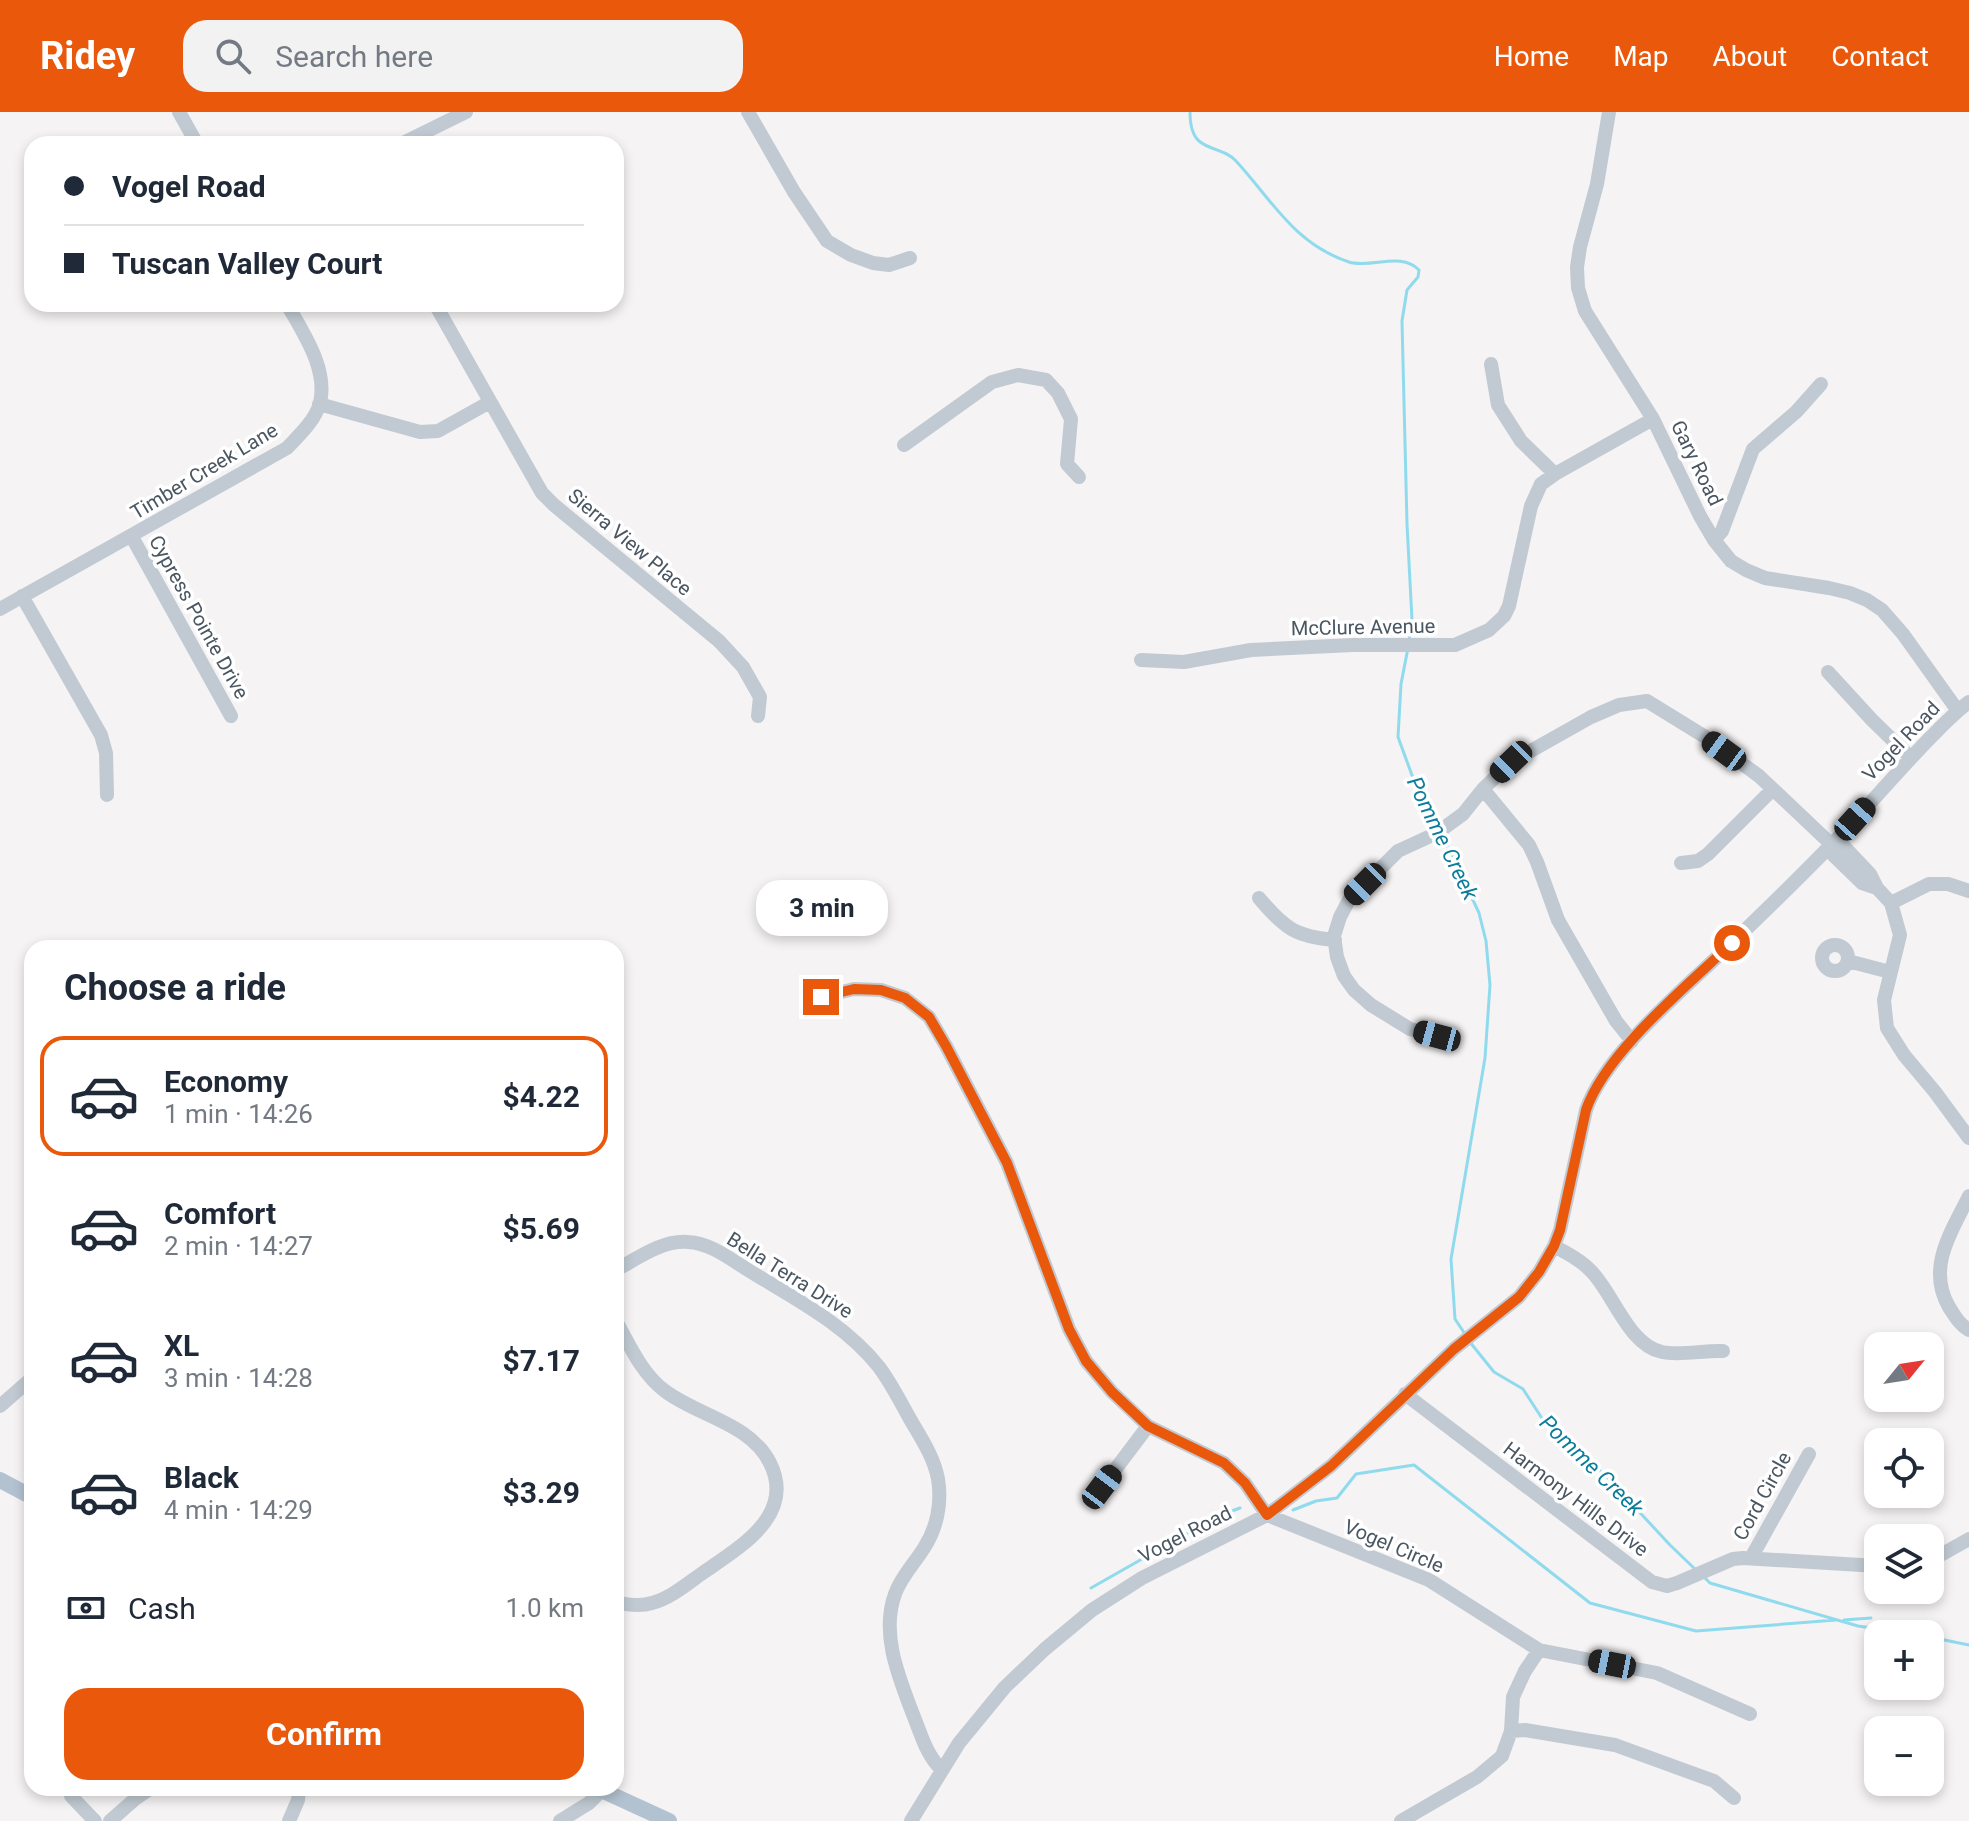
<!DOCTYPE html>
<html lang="en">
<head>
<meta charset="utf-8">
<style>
	:root { --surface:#fff; --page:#f2f2f3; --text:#1f2937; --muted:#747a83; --line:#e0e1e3; --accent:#ea580c }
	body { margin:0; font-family:Roboto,sans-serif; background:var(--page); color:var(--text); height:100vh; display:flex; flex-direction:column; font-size:30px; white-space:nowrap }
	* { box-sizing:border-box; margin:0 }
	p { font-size:26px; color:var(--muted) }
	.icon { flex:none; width:44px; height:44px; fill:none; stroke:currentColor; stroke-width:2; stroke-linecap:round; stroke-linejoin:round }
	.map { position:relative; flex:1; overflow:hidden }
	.side { position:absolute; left:24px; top:828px; width:600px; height:856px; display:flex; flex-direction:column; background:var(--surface); border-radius:24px; box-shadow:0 4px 12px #0003 }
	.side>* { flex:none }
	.guide { position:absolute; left:24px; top:24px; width:600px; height:176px; border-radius:24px; box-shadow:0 4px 12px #0003; display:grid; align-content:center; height:176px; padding:0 40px; background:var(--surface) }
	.needle { width:52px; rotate:60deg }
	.buttons { position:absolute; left:1864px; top:1220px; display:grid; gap:16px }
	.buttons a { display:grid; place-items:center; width:80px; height:80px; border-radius:16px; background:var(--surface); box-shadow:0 4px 12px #0003; font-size:40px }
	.end { position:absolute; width:36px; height:36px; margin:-18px; border:10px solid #ea580c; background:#fff; box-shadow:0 0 0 4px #fff }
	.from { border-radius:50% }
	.bubble { position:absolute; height:56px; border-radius:24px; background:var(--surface); box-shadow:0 4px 12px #0003; font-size:26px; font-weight:700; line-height:56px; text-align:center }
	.car { position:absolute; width:24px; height:48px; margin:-24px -12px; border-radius:10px; box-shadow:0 0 6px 2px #0007; background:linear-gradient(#222 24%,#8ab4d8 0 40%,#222 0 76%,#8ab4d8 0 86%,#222 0) }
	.guide b { display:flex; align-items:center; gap:28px; height:76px; font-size:30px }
	.guide b+b { border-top:2px solid var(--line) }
	.guide i { width:20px; height:20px; background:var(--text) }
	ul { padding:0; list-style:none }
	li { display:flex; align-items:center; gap:24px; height:120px; margin:0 16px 12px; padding:0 24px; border:4px solid transparent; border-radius:24px }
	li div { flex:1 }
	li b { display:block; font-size:30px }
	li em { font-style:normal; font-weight:700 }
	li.selected { border-color:var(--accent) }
	li>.icon { width:72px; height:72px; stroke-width:1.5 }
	h2 { padding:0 40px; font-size:36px; line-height:96px }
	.pay { display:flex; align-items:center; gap:20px; height:88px; padding:0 40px; font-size:30px }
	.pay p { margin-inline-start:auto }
	.action { display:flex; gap:16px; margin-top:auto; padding:16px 40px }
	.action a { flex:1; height:92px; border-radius:24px; background:var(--accent); color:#fff; font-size:32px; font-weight:700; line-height:92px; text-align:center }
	header { display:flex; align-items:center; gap:48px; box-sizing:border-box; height:112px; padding:0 40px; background:var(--accent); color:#fff }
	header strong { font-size:38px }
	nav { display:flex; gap:44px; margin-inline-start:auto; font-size:28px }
	.search { width:560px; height:72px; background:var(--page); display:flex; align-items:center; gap:20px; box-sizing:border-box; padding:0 28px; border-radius:24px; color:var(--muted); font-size:30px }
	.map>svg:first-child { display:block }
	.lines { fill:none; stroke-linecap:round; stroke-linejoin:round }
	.stream { stroke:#90daee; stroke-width:3 }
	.minor { stroke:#c1cad2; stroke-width:14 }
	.major { stroke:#b3c2d1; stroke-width:16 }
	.route { stroke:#ea580c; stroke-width:10 }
	.labels { text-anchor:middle; stroke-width:7; stroke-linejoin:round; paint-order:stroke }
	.street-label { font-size:20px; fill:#4a5661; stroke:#fff }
	.water-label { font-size:22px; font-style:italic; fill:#0c7c9b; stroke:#fff }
</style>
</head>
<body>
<header>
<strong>Ridey</strong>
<div class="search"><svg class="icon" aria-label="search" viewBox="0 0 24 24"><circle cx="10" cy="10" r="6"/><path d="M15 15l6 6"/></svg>Search here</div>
<nav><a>Home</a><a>Map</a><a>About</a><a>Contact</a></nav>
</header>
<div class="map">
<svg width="1969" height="1709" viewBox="0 0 1969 1709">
	<rect width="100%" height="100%" fill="#f5f3f3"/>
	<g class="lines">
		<path class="stream" d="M1190,0C1190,9 1191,22 1199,29C1209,38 1227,38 1236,49C1272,88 1294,132 1349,150C1371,157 1401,139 1419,158L1418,165L1407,178L1402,209L1407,412L1412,508L1409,529
			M1408,536L1401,572L1398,625L1424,696L1436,716
			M1442,726L1452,743L1479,801L1486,829L1490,873L1485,946L1451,1147L1455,1207L1465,1222
			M1469,1229L1494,1260L1523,1277L1547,1314L1605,1363L1670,1433L1695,1457
			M1293,1398L1316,1389L1337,1386L1356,1362L1414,1353L1590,1491L1696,1519L1836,1508
			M1704,1465L1710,1471L1858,1514L1915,1522
			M1091,1476L1216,1405L1240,1396
			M1844,1508L1871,1506
			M1930,1525L1969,1533"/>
		<path class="minor" d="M179,0L197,32
			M748,0L794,80L827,129L851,143L873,151L889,153L910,146
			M1609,0L1597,72L1580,135L1577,155L1578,176L1585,199L1653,307L1700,404L1714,428L1731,449L1746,458L1765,466L1829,476L1850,481L1867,488L1882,498L1903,522L1958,599
			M401,32L466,0
			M435,192L542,381L554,393L719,529L743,555L760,585L758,604
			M1491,252L1498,293L1521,329L1555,362
			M319,292L420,320L438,319L490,290
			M904,333L992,270L1018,263L1046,268L1058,281L1071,307L1067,352L1079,365
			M132,425L231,604
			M1714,428L1722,419L1753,337L1796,300L1821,272
			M22,484L101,623L106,641L107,683
			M0,497L287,336C299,323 315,309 320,291C328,256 303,221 287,192
			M1141,548L1184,550L1251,538L1353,533H1455L1489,518L1504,504L1509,494L1531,394L1541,372L1555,362L1653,307
			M1828,560L1872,608L1911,646
			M1483,677L1529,733L1537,750L1558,808L1616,909L1632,929
			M1837,727L1870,762L1877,776L1891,791L1900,823L1884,888L1887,916L1904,943L1935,980L1969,1026
			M1827,737L1862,771L1877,776
			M1681,751L1698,749L1708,742L1773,677
			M1259,786C1284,816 1296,825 1335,828
			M1891,791L1929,772H1948L1969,779
			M1822 846a13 13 0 1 1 26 0a13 13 0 1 1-26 0Z
			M1848,849L1890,860
			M821,885L854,877L881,878L905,886L929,905L946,934L1007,1051L1069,1217L1086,1249L1112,1280L1148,1314L1224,1351L1245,1371L1267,1403L1429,1468L1539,1538L1657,1561L1750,1602
			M1437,924L1410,917L1371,893L1354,878L1344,864L1337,845L1334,824L1340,805L1349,788L1398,739L1437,721L1463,702L1483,677L1511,650L1591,605L1619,593L1647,589L1707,626L1759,664L1832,733
			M1969,1084C1952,1119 1926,1155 1949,1195C1955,1204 1959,1212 1969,1218
			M1554,1134C1566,1141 1580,1147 1590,1158C1613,1180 1628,1233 1662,1240C1680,1244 1704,1238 1723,1239
			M616,1158C638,1146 662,1128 688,1130C712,1131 734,1150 753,1161C797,1188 846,1213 879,1255C891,1271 900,1289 910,1307C921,1326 934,1345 938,1367C942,1391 937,1416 924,1436C914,1452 901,1465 895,1482C880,1523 900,1568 914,1605C922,1625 927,1644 942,1658
			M616,1209C630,1234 642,1262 665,1279C698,1304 750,1311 770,1351C796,1403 740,1435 704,1460C688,1471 671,1486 652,1491C640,1495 628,1493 616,1490
			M1405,1282L1652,1470L1667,1474L1677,1471L1733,1447L1743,1446L1878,1454
			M0,1294L32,1266
			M1102,1375L1148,1314
			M1751,1446L1809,1342
			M1930,1449L1969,1427
			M1511,1619L1513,1585L1525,1559L1539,1538
			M71,1684L95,1709
			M110,1709L135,1687L151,1676
			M289,1709L298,1688L299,1676
			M560,1709L589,1691L602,1678
			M911,1709L959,1631L1005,1575L1045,1537L1092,1498L1142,1466L1267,1403L1331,1354L1454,1237L1519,1185L1539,1160L1554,1134L1560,1118L1586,998C1604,945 1675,885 1716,846C1756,808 1795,770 1834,730C1866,697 1896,661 1929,627C1942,614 1954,601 1969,590
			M1401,1709L1477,1665L1502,1644L1511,1619L1525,1618L1615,1633L1714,1669L1734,1686"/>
		<path class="major" d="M0,1368L32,1385
			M597,1676L669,1709"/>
	</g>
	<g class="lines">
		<path class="route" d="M821,885L854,877L881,878L905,886L929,905L946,934L1007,1051L1069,1217L1086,1249L1112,1280L1148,1314L1224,1351L1245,1371L1267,1403L1331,1354L1454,1237L1519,1185L1539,1160L1554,1134L1560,1118L1586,998C1606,940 1687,874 1732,831"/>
	</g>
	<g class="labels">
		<g class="street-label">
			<text transform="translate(1697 351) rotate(64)" y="7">Gary Road</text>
			<text transform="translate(204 359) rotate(-31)" y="7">Timber Creek Lane</text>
			<text transform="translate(630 430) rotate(40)" y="7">Sierra View Place</text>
			<text transform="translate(199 505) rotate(61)" y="7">Cypress Pointe Drive</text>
			<text transform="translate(1363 515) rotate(-1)" y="7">McClure Avenue</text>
			<text transform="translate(1901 629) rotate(-46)" y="7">Vogel Road</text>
			<text transform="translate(790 1163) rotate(32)" y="7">Bella Terra Drive</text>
			<text transform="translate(1762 1384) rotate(-61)" y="7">Cord Circle</text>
			<text transform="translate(1576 1387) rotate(37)" y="7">Harmony Hills Drive</text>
			<text transform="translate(1185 1422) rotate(-27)" y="7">Vogel Road</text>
			<text transform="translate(1394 1434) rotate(23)" y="7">Vogel Circle</text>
		</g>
		<g class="water-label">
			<text transform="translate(1443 726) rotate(64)" y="8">Pomme Creek</text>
			<text transform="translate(1592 1353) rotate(44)" y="8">Pomme Creek</text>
		</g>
	</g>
</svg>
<div class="buttons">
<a><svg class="needle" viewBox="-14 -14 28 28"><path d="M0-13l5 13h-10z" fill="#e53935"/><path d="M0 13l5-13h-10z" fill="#747a83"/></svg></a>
<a><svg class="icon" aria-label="locate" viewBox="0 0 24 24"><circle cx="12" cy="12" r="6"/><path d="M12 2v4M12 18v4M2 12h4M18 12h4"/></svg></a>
<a><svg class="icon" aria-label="layers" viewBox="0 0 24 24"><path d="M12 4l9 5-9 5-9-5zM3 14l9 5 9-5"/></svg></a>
<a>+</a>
<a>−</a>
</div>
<i class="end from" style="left:1732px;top:831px"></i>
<i class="end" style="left:821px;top:885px"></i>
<div class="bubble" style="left:756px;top:768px;width:132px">3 min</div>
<i class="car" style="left:1724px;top:639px;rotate:306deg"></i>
<i class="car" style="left:1511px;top:650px;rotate:226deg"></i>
<i class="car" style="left:1855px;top:707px;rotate:42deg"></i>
<i class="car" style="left:1365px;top:772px;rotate:225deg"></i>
<i class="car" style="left:1437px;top:924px;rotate:285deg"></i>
<i class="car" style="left:1102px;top:1375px;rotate:37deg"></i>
<i class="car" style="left:1612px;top:1552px;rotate:281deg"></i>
<div class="guide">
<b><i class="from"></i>Vogel Road</b>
<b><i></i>Tuscan Valley Court</b>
</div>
<section class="side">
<h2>Choose a ride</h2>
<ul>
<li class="selected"><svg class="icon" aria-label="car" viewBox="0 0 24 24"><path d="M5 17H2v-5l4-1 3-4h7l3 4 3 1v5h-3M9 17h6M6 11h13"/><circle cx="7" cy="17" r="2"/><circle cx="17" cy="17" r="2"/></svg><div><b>Economy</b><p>1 min · 14:26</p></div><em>$4.22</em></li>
<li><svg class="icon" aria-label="car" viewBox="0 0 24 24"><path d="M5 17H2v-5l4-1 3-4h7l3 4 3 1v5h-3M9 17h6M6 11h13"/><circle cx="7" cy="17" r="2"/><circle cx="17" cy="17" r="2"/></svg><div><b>Comfort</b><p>2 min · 14:27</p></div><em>$5.69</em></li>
<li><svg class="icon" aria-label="car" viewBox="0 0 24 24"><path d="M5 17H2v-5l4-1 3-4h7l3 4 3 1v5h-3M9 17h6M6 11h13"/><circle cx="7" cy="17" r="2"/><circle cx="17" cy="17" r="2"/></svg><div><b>XL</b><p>3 min · 14:28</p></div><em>$7.17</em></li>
<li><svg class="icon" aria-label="car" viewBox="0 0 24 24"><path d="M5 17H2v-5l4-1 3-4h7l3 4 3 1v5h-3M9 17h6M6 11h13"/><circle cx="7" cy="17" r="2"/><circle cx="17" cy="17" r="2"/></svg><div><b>Black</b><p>4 min · 14:29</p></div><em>$3.29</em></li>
</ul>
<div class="pay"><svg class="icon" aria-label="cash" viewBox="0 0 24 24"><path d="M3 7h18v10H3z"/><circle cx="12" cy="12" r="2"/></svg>Cash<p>1.0 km</p></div>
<div class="action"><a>Confirm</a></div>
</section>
</div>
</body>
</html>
